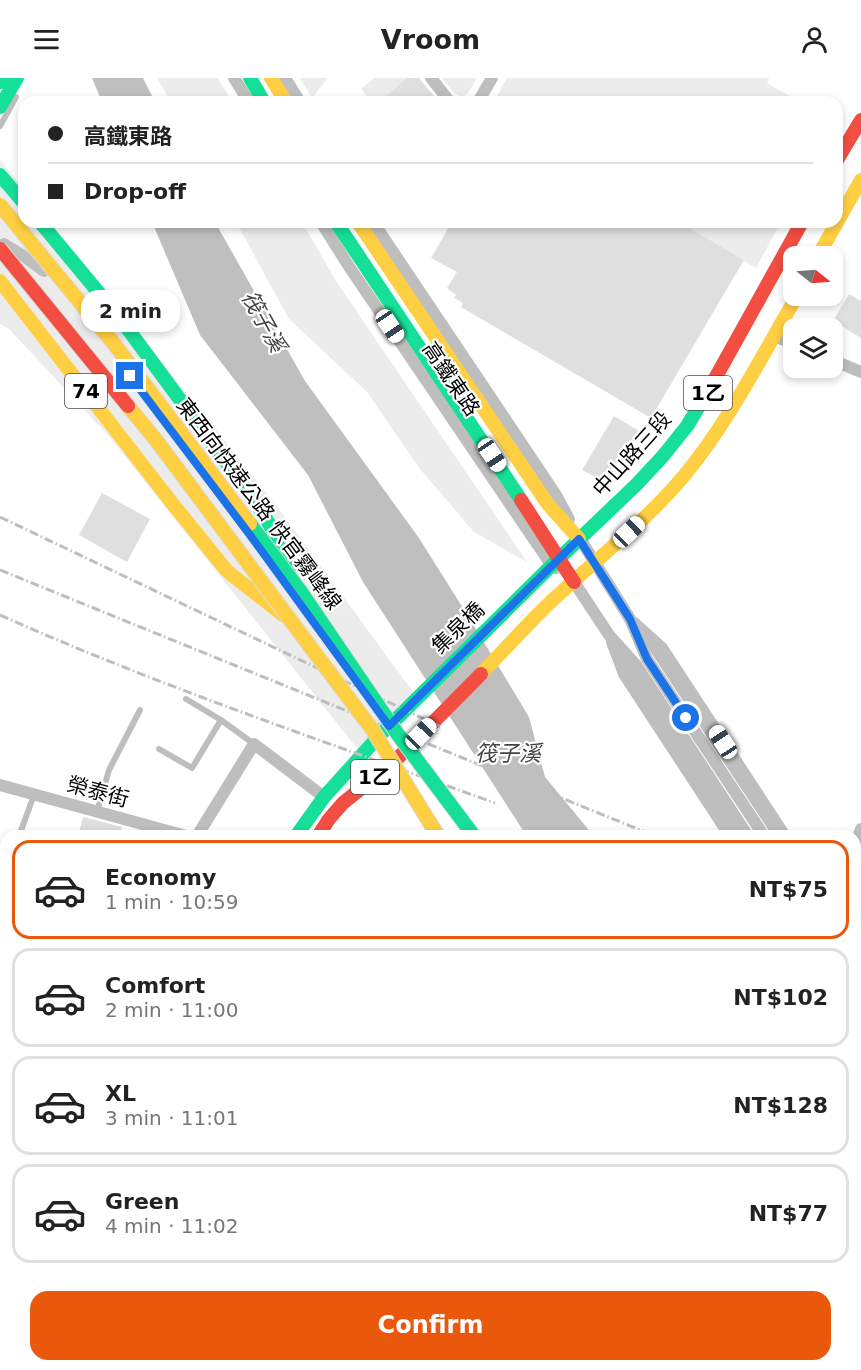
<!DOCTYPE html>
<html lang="en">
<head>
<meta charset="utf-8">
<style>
	:root { --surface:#fff; --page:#f6f6f6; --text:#222; --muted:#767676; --line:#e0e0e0; --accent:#ea580c }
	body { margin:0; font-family:"DejaVu Sans","Noto Sans TC",sans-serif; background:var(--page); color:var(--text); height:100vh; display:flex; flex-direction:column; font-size:22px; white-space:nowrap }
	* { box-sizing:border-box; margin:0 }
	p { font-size:20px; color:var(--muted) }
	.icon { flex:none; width:33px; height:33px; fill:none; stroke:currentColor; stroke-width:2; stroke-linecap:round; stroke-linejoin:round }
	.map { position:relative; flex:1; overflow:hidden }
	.panel { position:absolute; left:0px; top:752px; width:861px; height:542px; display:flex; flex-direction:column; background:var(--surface); border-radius:18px 18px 0 0; box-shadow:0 3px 9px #0003 }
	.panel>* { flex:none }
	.guide { position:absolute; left:18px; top:18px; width:825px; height:132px; border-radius:18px; box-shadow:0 3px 9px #0003; display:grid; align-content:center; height:132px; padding:0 30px; background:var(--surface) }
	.needle { width:39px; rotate:107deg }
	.buttons { position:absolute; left:783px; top:168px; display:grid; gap:12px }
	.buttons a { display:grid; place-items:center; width:60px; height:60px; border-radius:12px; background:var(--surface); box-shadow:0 3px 9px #0003; font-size:30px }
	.end { position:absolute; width:27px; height:27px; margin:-14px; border:8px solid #1a73e8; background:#fff; box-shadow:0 0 0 3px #fff }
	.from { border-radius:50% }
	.bubble { position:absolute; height:42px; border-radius:18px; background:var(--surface); box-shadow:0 3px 9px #0003; font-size:20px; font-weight:700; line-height:42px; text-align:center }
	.car { position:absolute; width:18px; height:36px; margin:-18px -9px; border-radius:8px; box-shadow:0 0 4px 2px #0007; background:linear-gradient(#fff 24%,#345 0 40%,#fff 0 76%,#345 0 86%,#fff 0) }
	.guide b { display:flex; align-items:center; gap:21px; height:57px; font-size:22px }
	.guide b+b { border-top:2px solid var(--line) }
	.guide i { width:15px; height:15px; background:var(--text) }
	ul { padding:10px 0 0; list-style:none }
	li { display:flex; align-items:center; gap:18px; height:99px; margin:0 12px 9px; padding:0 18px; border:3px solid var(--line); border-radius:18px }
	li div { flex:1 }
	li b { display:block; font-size:22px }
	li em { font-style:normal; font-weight:700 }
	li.on { border-color:var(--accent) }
	li>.icon { width:54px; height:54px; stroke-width:1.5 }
	.cta { display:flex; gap:12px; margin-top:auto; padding:12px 30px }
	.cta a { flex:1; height:69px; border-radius:18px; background:var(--accent); color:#fff; font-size:24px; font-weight:700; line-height:69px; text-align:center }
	header { display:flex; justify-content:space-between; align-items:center; height:78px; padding:0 30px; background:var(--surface); font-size:27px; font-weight:700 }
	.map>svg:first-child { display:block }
	.green { fill:#ececec }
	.water { fill:#bfbfbf }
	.building { fill:#dfdfdf }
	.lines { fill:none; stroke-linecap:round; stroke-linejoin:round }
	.street-tunnel { stroke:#d9d9d9; stroke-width:12; stroke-dasharray:12 6; stroke-linecap:butt }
	.lane { stroke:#bebebe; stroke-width:6 }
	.street { stroke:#bebebe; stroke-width:12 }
	.fast { stroke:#16e098; stroke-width:14 }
	.slow { stroke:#ffcf43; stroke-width:14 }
	.jam { stroke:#f24e42; stroke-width:14 }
	.rail { stroke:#bebebe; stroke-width:3; stroke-dasharray:9 3 1.5 3; stroke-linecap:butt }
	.fast-bridge-casing { stroke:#dbdbdb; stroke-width:16; stroke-linecap:butt }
	.slow-bridge-casing { stroke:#dbdbdb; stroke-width:16; stroke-linecap:butt }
	.jam-bridge-casing { stroke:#dbdbdb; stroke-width:16; stroke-linecap:butt }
	.fast-bridge { stroke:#16e098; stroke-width:14 }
	.slow-bridge { stroke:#ffcf43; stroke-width:14 }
	.jam-bridge { stroke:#f24e42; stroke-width:14 }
	.route { stroke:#1a73e8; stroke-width:8 }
	.labels { text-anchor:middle; stroke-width:4.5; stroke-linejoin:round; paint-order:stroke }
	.shield { fill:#fff; stroke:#4c4c4c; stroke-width:1.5 }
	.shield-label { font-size:20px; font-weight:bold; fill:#000 }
	.street-label { font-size:21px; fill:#000; stroke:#fff }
	.water-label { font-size:22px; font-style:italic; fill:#444; stroke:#fff }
</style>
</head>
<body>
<header><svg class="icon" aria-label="menu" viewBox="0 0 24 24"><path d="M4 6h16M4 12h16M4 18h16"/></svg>Vroom<svg class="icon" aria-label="person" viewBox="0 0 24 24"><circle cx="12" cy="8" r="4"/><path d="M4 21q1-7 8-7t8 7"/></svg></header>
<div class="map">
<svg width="861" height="1292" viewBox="0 0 861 1292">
	<rect width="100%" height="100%" fill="#fff"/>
	<path class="green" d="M157,0H218L232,24H171Z
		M300,0H328L312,20Z
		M374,0H407L379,24H372L361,11Z
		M442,0H476C473,7 470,16 462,19L454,15Z
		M507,0H769L767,5L800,24H494Z
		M0,82L24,111V144H50L276,427L416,618L363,678L108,357L9,251L0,246Z
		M236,144H302L336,203L527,484L474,454L420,391L367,314L289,241Z
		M679,144H781L756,190Z"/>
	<path class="water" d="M92,0H143L155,24H102Z
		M152,144H215L305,303L419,460L473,546L529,639L545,699L593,757H526L363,504L308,397L200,257Z
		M855,1097L861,1106V1258L855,1248Z"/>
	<path class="building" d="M407,0H419L439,24H379Z
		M452,144H679L744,182L651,340L461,229L463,225L454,220L456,217L447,210L457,194L431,180Z
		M849,216L861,223V260L833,243Z
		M614,338L642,355L602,402L582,392Z
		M102,415L150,441L127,484L79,457Z
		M83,739L122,749L120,758H78Z"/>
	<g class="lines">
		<path class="street-tunnel" d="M855,895L861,904
			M855,921L861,931"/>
		<path class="lane" d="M0,48L16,19
			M647,563L776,758
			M625,584L738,758
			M186,621L221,642L254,666
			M159,671L192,690L221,642
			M97,734L109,692L140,632
			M19,758L34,717
			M0,791L6,792
			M0,1192L6,1187
			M83,1292L86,1287
			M354,1292L355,1287
			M512,1292L515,1287"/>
		<path class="street" d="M234,0L249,24
			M285,0L300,24
			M431,0L450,24
			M478,24L492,0
			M321,144L350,190L552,488L556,490
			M373,144L556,417L569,441
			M4,166L22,177L44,193
			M774,258L794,266
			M832,282L861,294
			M577,456L630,541L647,581L764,758
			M570,501L574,504L609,557L636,587L748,758
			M633,544L662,570L785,758
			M612,564L624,596L730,758
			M0,707L186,758
			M197,758L254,666L324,719
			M855,767L861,751
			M855,864L861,873
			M855,949L861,959
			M0,1072H6"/>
		<path class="fast" d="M250,0L264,24
			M0,4L2,0
			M0,29L17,0
			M0,97L24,125
			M40,144L119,239L257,426L271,449L290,491
			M336,144L521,422
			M296,758L324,719L380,657L547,492L637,406L663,378L687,348L707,315
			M768,1287L770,1292
			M143,1292L145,1287
			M311,1292L313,1287"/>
		<path class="slow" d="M271,0L286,24
			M358,144L547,425L579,461
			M818,178L861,102
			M0,203L172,425L227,493L283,537
			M481,596C506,570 531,542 557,518C600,478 646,443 683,399C729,344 761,279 797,218
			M806,1287L809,1292"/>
		<path class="jam" d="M837,82L861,42
			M707,315L802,144
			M521,422L574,504
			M318,758L329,741L343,725L393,685L481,596
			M161,1292L163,1287"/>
		<path class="rail" d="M0,439L441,649
			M0,492L655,758
			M0,537C161,609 329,665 495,725
			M855,839L861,841
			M855,849L861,851
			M855,1274L861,1260
			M847,1292L849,1287"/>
		<defs>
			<path id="fast-bridge" d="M250,446L301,514L399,658L474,758"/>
			<path id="slow-bridge" d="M0,127L115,267L250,446
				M128,328L156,362L374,654L438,758"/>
			<path id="jam-bridge" d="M0,171L128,328"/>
		</defs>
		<use href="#fast-bridge" class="fast-bridge-casing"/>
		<use href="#slow-bridge" class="slow-bridge-casing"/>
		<use href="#jam-bridge" class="jam-bridge-casing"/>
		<use href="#fast-bridge" class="fast-bridge"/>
		<use href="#slow-bridge" class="slow-bridge"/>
		<use href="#jam-bridge" class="jam-bridge"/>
	</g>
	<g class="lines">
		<path class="route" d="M130,298L250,457L389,648L579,461L630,541L647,581L686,640"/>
	</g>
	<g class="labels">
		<g class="shield">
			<rect x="65" y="296" width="42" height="34" rx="4.5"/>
			<rect x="684" y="298" width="48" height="34" rx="4.5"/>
			<rect x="351" y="682" width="48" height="34" rx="4.5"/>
		</g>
		<g class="shield-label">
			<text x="86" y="320">74</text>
			<text x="708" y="322">1乙</text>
			<text x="375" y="706">1乙</text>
		</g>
		<g class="street-label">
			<text transform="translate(451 301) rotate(56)" y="7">高鐵東路</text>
			<text transform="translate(632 376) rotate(-48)" y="7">中山路三段</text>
			<text transform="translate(259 426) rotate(53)" y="7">東西向快速公路 快官霧峰線</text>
			<text transform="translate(458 550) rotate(-44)" y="7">集泉橋</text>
			<text transform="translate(98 714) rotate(15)" y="7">榮泰街</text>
		</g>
		<g class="water-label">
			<text transform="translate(264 243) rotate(61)" y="8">筏子溪</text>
			<text x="508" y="683">筏子溪</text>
		</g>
	</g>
</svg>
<div class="buttons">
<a><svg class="needle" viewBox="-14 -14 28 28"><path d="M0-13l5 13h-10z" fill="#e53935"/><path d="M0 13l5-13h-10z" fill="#767676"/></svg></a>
<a><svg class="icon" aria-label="layers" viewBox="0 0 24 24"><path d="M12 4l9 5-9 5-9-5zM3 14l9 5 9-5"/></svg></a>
</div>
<i class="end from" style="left:686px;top:640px"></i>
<i class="end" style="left:130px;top:298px"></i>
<div class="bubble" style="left:81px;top:212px;width:99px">2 min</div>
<i class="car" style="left:390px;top:248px;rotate:146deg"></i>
<i class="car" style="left:492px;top:377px;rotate:146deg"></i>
<i class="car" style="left:629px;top:454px;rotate:46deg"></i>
<i class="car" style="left:421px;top:656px;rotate:44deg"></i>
<i class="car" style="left:723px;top:664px;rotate:327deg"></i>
<div class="guide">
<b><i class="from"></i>高鐵東路</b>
<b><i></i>Drop-off</b>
</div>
<section class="panel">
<ul>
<li class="on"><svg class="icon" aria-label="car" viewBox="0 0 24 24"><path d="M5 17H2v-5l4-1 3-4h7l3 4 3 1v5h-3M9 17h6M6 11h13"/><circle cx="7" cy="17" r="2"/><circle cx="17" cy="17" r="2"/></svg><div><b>Economy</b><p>1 min · 10:59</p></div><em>NT$75</em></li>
<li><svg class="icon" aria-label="car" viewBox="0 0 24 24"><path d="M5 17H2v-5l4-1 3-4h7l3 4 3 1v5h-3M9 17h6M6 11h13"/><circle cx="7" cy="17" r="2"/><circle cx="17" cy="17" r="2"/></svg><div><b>Comfort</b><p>2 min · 11:00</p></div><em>NT$102</em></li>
<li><svg class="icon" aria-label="car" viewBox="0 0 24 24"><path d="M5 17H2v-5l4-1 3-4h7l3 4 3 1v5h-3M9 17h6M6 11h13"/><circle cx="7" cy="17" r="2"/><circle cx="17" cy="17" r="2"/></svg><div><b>XL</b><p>3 min · 11:01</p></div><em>NT$128</em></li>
<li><svg class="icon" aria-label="car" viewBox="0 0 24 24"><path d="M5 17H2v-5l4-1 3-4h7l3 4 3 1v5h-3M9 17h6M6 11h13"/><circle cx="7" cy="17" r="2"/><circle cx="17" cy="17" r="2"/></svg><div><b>Green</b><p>4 min · 11:02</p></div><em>NT$77</em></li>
</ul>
<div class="cta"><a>Confirm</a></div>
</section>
</div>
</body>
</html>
